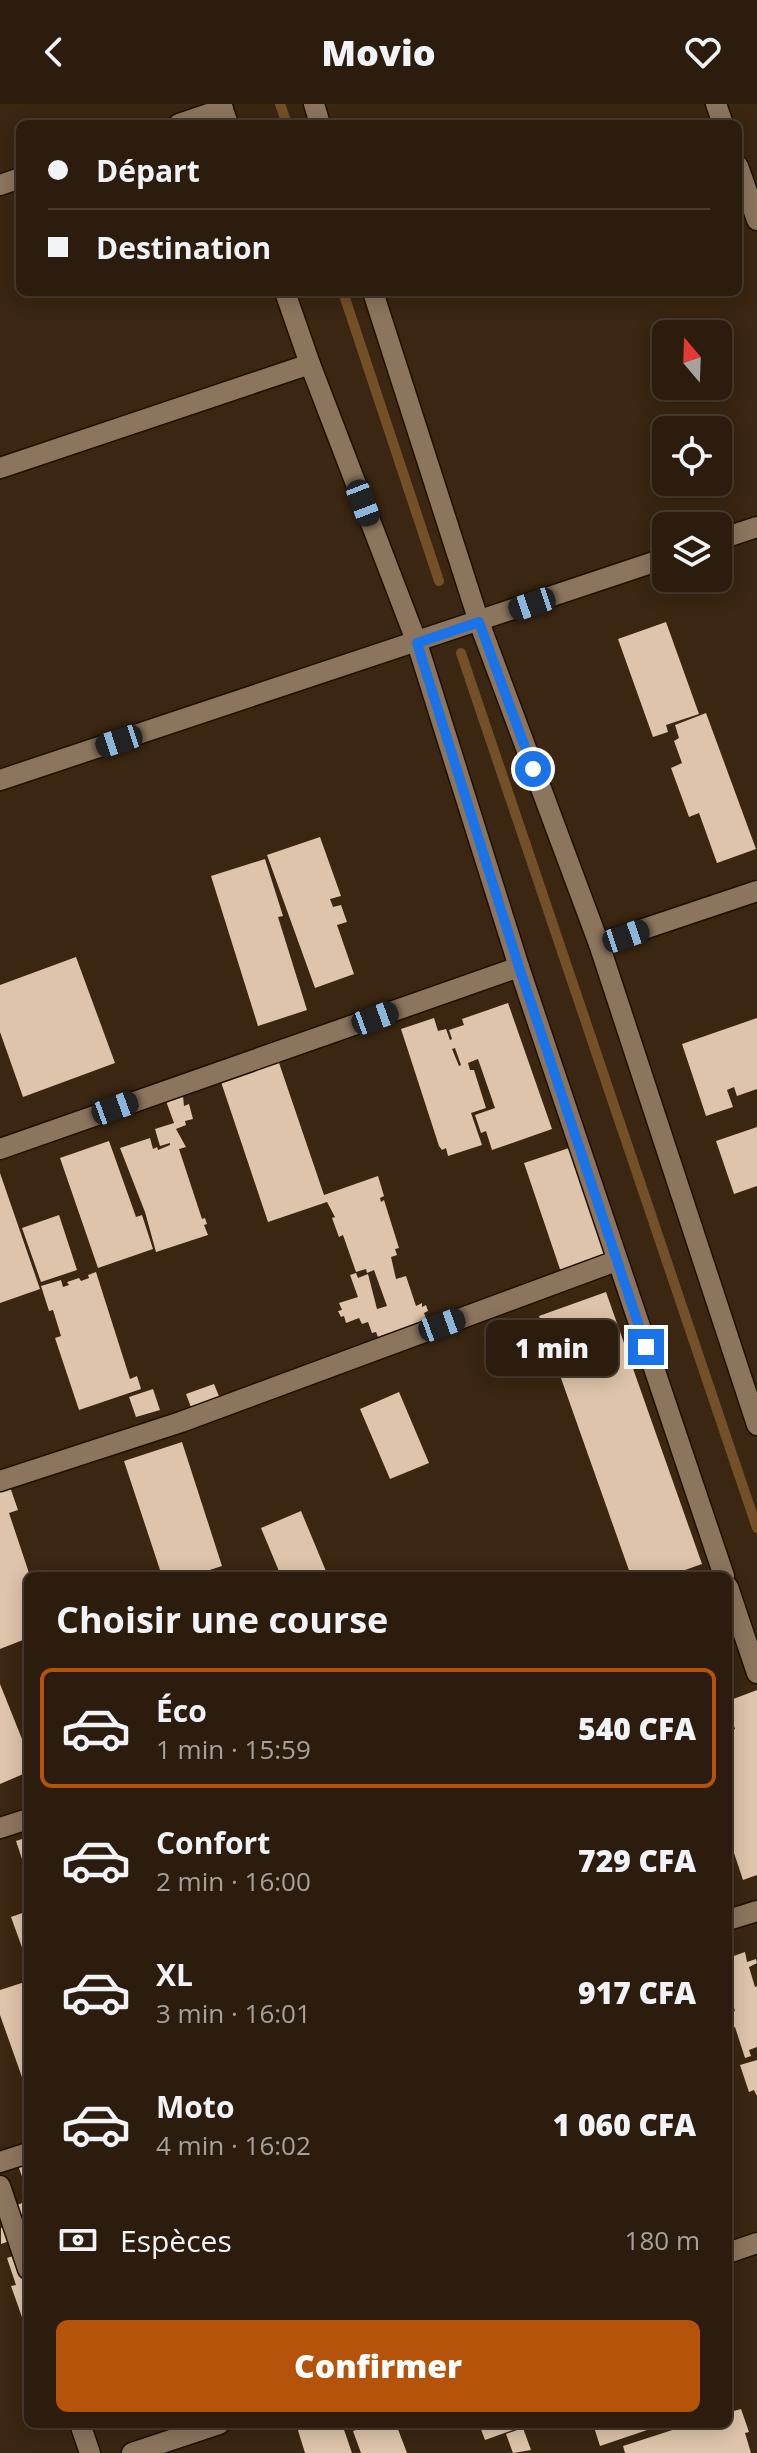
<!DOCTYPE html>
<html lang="fr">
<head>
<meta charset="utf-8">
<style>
	:root { --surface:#2c1c0d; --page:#38291b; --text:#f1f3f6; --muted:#a6a19d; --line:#483a2e; --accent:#b45309 }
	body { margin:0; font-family:"Open Sans",sans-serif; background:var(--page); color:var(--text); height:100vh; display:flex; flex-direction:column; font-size:30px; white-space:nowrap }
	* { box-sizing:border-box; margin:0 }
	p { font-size:26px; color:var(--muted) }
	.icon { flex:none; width:44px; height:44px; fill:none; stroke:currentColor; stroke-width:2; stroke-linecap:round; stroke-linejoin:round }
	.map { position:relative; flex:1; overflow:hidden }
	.side { position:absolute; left:24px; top:1468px; width:708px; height:856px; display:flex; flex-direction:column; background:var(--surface); border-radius:12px; box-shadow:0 4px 20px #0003,0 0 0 2px var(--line) }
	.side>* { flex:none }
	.banner { position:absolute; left:16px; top:16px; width:726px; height:176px; border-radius:12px; box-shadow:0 4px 20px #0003,0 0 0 2px var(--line); display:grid; align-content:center; height:176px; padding:0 32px; background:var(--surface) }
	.needle { width:52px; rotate:341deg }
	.fabs { position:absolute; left:652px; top:216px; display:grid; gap:16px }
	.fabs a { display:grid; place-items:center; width:80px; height:80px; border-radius:12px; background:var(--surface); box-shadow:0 4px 20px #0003,0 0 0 2px var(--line); font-size:40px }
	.end { position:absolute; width:36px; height:36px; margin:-18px; border:10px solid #1a73e8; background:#fff; box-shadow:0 0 0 4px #fff }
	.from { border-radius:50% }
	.bubble { position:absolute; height:56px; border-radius:12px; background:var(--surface); box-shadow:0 4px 20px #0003,0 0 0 2px var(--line); font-size:26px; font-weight:800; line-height:56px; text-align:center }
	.car { position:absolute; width:24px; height:48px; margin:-24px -12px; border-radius:10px; box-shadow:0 0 6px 2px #0007; background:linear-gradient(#222 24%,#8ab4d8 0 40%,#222 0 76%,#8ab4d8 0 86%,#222 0) }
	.banner b { display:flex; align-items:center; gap:28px; height:76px; font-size:30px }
	.banner b+b { border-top:2px solid var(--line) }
	.banner i { width:20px; height:20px; background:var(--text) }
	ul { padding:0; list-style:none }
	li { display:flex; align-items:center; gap:24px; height:120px; margin:0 16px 12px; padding:0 16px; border:4px solid transparent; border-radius:12px }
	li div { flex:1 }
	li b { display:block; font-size:30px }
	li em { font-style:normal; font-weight:800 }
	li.selected { border-color:var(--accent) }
	li>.icon { width:72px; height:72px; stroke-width:1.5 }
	h2 { padding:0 32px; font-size:36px; line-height:96px }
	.pay { display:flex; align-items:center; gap:20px; height:88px; padding:0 32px; font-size:30px }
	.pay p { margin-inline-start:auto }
	.cta { display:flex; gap:16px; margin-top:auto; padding:16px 32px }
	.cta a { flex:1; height:92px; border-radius:12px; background:var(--accent); color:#fff; font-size:32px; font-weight:800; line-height:92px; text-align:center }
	header { display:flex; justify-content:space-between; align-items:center; height:104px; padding:0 32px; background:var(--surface); font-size:36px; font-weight:800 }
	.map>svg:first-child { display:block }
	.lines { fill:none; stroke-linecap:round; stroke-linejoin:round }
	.stream { stroke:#735027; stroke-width:10 }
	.building { fill:#ddc4aa; fill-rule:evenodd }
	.street-casing { stroke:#200f00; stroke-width:23 }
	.secondary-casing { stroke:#200f00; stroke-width:23 }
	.street { stroke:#8c755d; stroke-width:20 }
	.secondary { stroke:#8c755d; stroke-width:20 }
	.route { stroke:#1a73e8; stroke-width:10 }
</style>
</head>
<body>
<header><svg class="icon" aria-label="back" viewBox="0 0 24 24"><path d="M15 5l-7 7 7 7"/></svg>Movio<svg class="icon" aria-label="heart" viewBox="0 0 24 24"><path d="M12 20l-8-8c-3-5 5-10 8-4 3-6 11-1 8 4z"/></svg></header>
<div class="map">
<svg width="757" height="2349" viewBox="0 0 757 2349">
	<rect width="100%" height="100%" fill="#3a2611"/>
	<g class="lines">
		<path class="stream" d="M280,0L287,20
			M343,188L439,477
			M461,549L757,1424"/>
	</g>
	<path class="building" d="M666,518L699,610L666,621L668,628L653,633L618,535Z
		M706,609L756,745L717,759L699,709L689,713L671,664L682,659L674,637L679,634L675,621Z
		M320,733L341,792L330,795L333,803L341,801L347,818L337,821L354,870L315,884L267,751Z
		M265,755L283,812L278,813L307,906L258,922L211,772Z
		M76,853L115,959L23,993L0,928V881Z
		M508,899L552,1025L492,1046L486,1027L481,1029L475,1011L495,1004L478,955L468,959L470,966H474L486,1004L471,1009L482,1041L448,1052L446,1044L442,1046L439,1042L401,925L434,914L438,927L446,925L450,936L452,935L449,926L464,921L462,915ZM455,944L461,961L459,962L452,945Z
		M757,914V985L737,992L734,983L727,986L733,1003L706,1012L682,940Z
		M277,953L324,1091L378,1072L384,1092L380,1094L381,1098L384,1096L399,1144L395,1145L397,1151L391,1153L396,1175L406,1172L416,1202L422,1199V1203L426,1201L428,1207L424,1209L428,1220L394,1233L392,1228L378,1233L376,1228L372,1229L368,1218L362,1220L359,1214L346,1219L344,1212L341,1213L338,1207L342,1206L339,1199L358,1193L350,1171L356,1169L358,1174L368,1170L377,1205L387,1202L374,1166L367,1169L366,1165L356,1168L343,1131L339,1133L332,1114L335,1113L327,1098L268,1118L219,972Z
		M183,992L184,1002L189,1000L193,1015L185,1017L186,1021L176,1025L186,1043L179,1045L202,1115L205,1114L207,1120L204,1121L208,1131L156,1148L145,1108L120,1044L150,1034L153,1045L157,1043L158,1046L170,1041V1039L160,1042L155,1025L174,1019L166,997Z
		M757,1023V1082L734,1090L716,1037Z
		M109,1037L136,1113L142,1111L153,1145L98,1164L60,1054Z
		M575,1042L615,1159L564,1177L524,1059Z
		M0,1069L40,1185L0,1199Z
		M59,1111L77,1166L41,1178L22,1124Z
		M96,1168L130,1275L137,1272L141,1285L79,1306L55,1234L61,1232L53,1206L49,1207L41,1182L61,1176L63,1183L69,1181L67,1178L79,1174L81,1177L89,1174L88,1171Z
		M606,1188L702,1460L668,1472H631L539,1212Z
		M214,1280L221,1297L192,1306L186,1290Z
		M153,1285L160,1306L136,1313L129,1293Z
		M399,1288L429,1359L390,1375L360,1305Z
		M182,1338L222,1462L191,1472H162L124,1357Z
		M8,1377L18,1406L9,1409L30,1472H28V1534L0,1545V1380Z
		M301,1407L328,1472H281L261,1424Z
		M0,1580L28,1650V1668L0,1680Z
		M757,1586V1771L743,1776L728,1731V1628L735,1625L728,1607V1597Z
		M28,1733V1770H27L16,1737Z
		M28,1807V1860L11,1813Z
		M745,1848L747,1858L756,1855L757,1859L749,1863L755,1883L757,1882V1943L749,1946L751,1952L745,1954L735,1923L730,1925L728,1918V1909L735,1907L728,1885V1854Z
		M28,1877V1990L0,1911V1886Z
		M757,1956V1992L754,1986L749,1988L740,1961Z
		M28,2058V2090L18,2061Z
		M28,2097V2137L21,2133L1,2140V2124L5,2123V2105Z
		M28,2147V2230L11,2182L16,2181L7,2154Z
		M728,2303L730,2308L741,2305L749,2328L745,2329L751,2349H625L623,2342L691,2320H728Z
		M296,2320H342L352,2349H305Z
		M355,2320H396L407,2349H361L353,2327L356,2326Z
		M479,2320H530L485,2336Z
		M593,2320H655L656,2323L600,2342Z
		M523,2324L531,2346L513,2349L506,2330Z"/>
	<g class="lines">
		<defs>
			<path id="street" d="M716,0L723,20
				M179,20L223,5
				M738,62L757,116
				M0,81L20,74
				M0,364L310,260
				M718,436L757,423
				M0,676L666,454
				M599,840L757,787
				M0,1045L519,863
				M0,1377L181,1318L616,1157
				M0,1724L28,1715
				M728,1816L757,1807
				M0,2058L28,2049
				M0,2082L28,2165
				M728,2149L757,2139
				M80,2320L90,2349
				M132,2349L219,2320"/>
			<path id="secondary" d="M221,0L228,20
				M314,0L320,20
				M285,188L310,260L417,539L519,863L724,1472
				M373,188L479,518L599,840L757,1321
				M728,1483L757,1569"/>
		</defs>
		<use href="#street" class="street-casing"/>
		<use href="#secondary" class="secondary-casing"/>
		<use href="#street" class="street"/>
		<use href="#secondary" class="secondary"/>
	</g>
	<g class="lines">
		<path class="route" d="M533,665L479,518L417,539L519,863L646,1243"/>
	</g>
</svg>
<div class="fabs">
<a><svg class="needle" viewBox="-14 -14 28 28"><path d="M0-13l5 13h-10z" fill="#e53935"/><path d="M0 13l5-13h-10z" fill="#a6a19d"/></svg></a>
<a><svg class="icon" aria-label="locate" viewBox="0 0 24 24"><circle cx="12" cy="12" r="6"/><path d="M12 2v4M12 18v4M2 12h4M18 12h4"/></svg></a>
<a><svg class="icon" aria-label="layers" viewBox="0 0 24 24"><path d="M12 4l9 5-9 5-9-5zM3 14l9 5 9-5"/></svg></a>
</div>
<i class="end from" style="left:533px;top:665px"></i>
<i class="end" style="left:646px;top:1243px"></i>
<div class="bubble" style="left:486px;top:1216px;width:132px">1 min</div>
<i class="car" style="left:363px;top:399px;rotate:159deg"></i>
<i class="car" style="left:532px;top:500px;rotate:251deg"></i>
<i class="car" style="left:119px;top:637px;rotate:252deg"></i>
<i class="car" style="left:626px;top:832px;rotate:71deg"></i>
<i class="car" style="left:375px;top:914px;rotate:70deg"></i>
<i class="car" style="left:115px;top:1004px;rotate:70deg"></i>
<i class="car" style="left:442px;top:1221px;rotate:70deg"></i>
<div class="banner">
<b><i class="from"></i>Départ</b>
<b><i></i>Destination</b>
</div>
<section class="side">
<h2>Choisir une course</h2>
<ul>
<li class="selected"><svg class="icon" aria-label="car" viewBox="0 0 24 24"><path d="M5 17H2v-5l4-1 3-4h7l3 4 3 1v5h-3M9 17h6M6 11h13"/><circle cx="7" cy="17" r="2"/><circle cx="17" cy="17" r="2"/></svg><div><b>Éco</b><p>1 min · 15:59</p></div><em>540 CFA</em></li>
<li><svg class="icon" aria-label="car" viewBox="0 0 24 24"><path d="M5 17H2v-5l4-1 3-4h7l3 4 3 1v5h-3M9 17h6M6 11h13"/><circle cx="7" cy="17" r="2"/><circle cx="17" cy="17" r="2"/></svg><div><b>Confort</b><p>2 min · 16:00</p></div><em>729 CFA</em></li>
<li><svg class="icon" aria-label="car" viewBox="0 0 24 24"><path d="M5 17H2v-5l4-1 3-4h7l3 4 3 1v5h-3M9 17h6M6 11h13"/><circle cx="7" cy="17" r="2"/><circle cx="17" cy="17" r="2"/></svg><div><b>XL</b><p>3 min · 16:01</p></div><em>917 CFA</em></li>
<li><svg class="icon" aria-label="car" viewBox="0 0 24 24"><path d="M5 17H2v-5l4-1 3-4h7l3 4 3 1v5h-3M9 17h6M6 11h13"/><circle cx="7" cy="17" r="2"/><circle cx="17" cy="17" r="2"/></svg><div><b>Moto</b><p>4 min · 16:02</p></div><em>1 060 CFA</em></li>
</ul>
<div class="pay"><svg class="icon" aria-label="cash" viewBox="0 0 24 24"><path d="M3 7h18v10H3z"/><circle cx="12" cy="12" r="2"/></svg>Espèces<p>180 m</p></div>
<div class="cta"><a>Confirmer</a></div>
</section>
</div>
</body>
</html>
